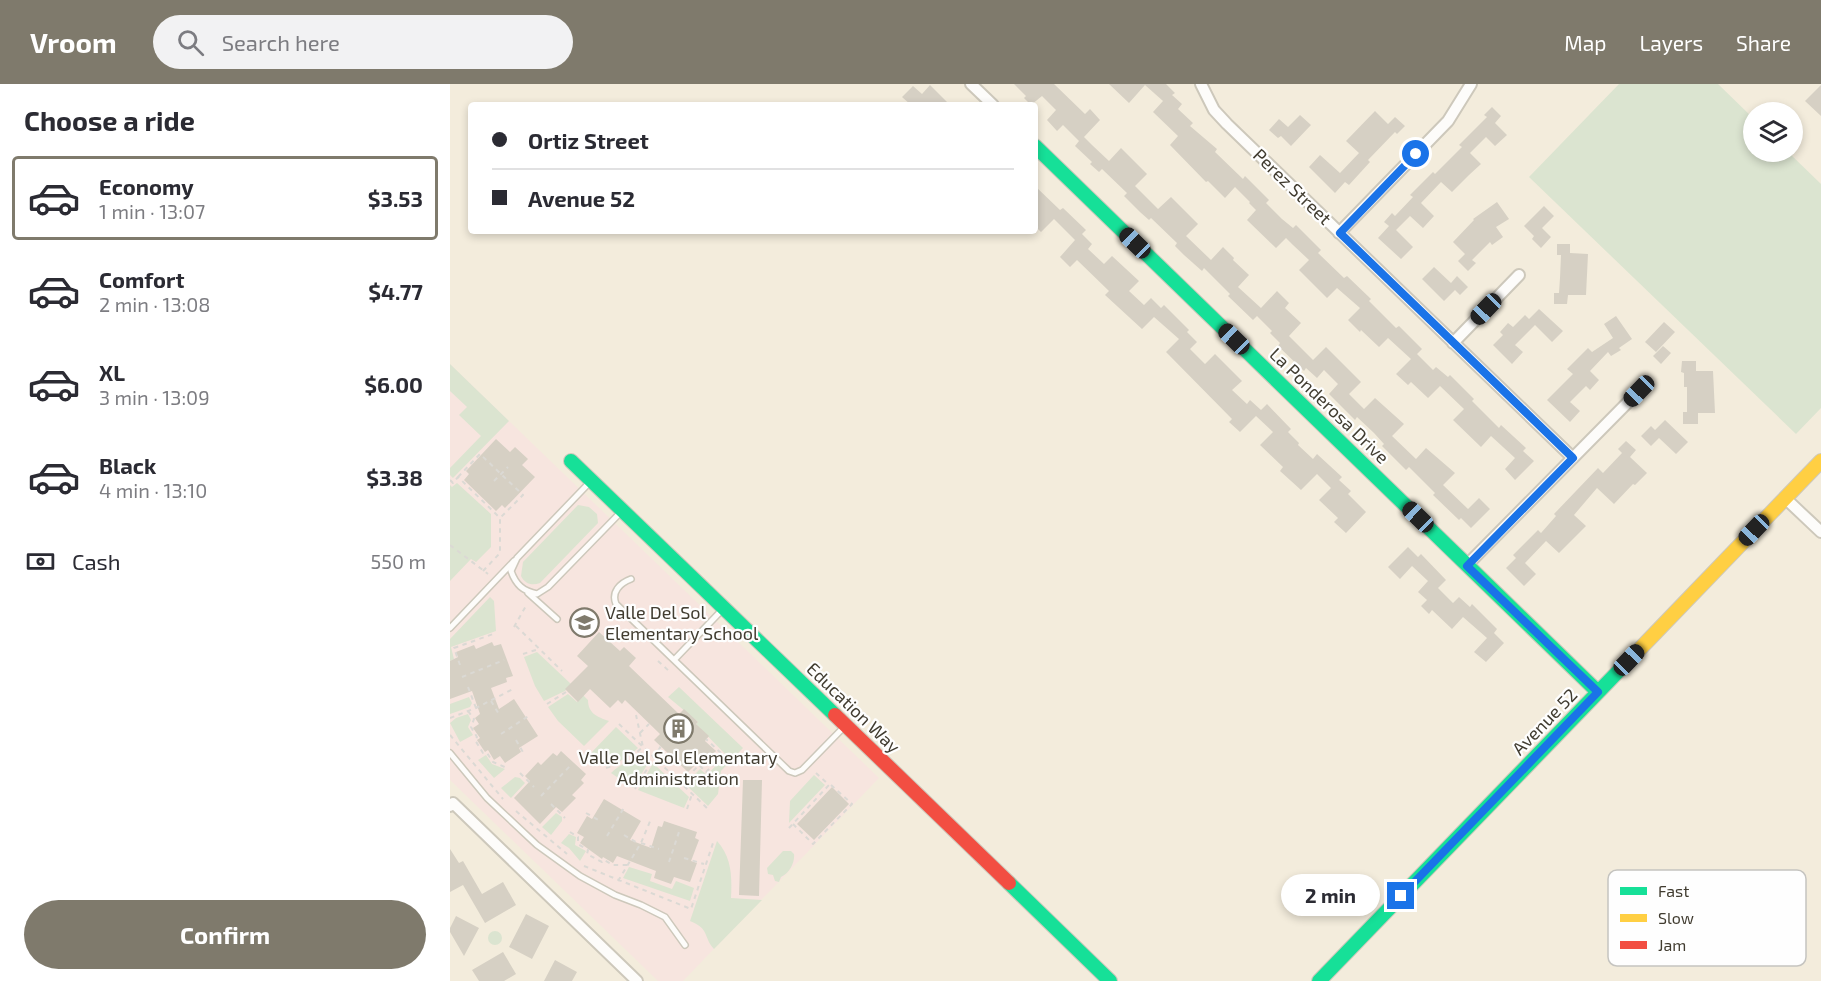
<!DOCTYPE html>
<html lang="en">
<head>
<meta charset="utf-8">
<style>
	:root { --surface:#fff; --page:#f2f2f3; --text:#2b2b33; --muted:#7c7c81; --line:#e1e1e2; --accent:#7f7a6c }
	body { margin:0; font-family:"Exo 2",sans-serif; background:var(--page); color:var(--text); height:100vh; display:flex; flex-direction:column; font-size:22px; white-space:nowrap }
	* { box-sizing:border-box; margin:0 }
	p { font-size:20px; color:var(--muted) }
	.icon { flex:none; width:33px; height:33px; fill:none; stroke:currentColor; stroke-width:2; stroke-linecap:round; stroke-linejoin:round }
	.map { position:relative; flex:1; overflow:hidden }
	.side { display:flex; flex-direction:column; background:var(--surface); width:450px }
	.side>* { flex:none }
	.guide { position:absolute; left:18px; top:18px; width:570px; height:132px; border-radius:6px; box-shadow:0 3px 9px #0003; display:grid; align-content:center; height:132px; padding:0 24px; background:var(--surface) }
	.tools { position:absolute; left:1293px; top:18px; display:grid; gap:12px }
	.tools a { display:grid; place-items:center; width:60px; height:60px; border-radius:50%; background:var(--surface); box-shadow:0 3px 9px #0003; font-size:30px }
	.end { position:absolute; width:27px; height:27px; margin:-14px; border:8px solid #1a73e8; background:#fff; box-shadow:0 0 0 3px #fff }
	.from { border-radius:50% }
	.bubble { position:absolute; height:42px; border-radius:21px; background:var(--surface); box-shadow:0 3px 9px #0003; font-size:20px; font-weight:700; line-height:42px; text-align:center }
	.car { position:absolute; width:18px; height:36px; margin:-18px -9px; border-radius:8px; box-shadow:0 0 4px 2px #0007; background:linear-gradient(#222 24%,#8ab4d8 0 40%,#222 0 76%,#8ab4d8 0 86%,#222 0) }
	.guide b { display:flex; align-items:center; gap:21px; height:57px; font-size:22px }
	.guide b+b { border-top:2px solid var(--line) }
	.guide i { width:15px; height:15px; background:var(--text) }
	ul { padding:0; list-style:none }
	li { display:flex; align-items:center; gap:18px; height:84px; margin:0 12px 9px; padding:0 12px; border:3px solid transparent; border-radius:6px }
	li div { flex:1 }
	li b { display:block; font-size:22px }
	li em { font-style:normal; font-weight:700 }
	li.active { border-color:var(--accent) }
	li>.icon { width:54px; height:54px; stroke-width:1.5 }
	h2 { padding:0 24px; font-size:27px; line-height:72px }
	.pay { display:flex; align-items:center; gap:15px; height:66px; padding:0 24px; font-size:22px }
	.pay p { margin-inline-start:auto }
	.cta { display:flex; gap:12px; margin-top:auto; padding:12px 24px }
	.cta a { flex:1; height:69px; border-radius:36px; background:var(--accent); color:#fff; font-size:24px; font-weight:700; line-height:69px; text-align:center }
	header { display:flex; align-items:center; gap:36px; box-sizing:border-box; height:84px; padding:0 30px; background:var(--accent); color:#fff }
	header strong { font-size:28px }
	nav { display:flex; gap:33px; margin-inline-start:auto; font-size:21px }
	.search { width:420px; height:54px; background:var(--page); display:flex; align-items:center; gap:15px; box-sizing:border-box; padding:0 21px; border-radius:33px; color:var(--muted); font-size:22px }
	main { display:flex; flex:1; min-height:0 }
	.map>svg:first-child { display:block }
	.education { fill:#f7e5df }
	.green { fill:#dbe4d0 }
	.building { fill:#d6d0c4 }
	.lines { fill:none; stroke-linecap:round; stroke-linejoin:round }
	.lane-casing { stroke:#cdc8bb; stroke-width:8 }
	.street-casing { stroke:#cdc8bb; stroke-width:14 }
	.fast-casing { stroke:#cdc8bb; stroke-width:16 }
	.slow-casing { stroke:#cdc8bb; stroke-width:16 }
	.jam-casing { stroke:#cdc8bb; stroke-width:16 }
	.path { stroke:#dbd9d4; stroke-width:2; stroke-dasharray:4.5 4.5; stroke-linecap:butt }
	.lane { stroke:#fdfcfa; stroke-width:5 }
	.street { stroke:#fdfcfa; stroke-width:10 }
	.fast { stroke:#16e098; stroke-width:14 }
	.slow { stroke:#ffcf43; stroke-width:14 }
	.jam { stroke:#f24e42; stroke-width:14 }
	.route { stroke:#1a73e8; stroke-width:8 }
	.labels { text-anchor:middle; stroke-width:4.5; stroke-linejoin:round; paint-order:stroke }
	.street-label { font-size:18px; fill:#413c30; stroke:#fefefe }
	.poi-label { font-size:18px; fill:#413c30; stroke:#fefefe; text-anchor:start }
	.key { fill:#fefefe; stroke:#c5c4c0; stroke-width:1.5 }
	.key-label { font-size:16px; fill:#413c30 }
</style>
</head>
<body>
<header>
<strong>Vroom</strong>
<div class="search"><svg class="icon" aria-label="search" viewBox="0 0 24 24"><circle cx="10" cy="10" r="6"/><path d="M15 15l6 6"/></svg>Search here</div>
<nav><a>Map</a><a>Layers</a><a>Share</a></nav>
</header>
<main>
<section class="side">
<h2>Choose a ride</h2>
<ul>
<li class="active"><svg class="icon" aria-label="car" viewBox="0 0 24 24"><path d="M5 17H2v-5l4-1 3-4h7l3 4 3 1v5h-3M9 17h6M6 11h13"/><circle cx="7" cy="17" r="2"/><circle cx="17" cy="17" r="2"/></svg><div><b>Economy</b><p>1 min · 13:07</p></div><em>$3.53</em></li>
<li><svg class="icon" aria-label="car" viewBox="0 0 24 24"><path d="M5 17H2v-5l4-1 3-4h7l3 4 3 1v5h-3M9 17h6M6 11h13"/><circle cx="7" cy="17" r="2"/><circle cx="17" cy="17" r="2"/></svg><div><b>Comfort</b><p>2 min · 13:08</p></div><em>$4.77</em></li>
<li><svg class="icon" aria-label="car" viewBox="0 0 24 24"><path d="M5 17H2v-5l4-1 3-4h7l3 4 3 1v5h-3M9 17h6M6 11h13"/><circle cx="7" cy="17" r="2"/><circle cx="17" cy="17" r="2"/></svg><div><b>XL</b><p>3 min · 13:09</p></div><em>$6.00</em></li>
<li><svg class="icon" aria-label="car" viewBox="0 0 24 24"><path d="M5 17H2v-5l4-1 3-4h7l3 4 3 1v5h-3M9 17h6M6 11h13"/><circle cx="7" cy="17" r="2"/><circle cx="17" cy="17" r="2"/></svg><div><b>Black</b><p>4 min · 13:10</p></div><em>$3.38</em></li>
</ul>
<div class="pay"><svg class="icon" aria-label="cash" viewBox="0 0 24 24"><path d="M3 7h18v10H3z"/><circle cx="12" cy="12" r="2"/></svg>Cash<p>550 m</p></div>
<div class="cta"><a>Confirm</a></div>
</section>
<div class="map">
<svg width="1371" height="897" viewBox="0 0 1371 897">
	<rect width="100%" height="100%" fill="#f3ecdc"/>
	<path class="education" d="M0,280L429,694L233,897H208L0,696Z"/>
	<path class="green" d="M1169,0H1268L1303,34L1304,68H1338L1371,100V324L1346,350L1079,93Z
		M0,280L59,337L3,394L0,391V384L31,352L9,331L17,323L0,307Z
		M7,399L41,430V463L26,478L21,475L0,497V401L2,403Z
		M128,421L139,423L147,430L148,439L90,499C82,502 75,500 71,492L73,478Z
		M40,513L44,517L46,547L1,563L4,575L0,577V555Z
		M87,568L121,600L115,607L94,617L85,602L74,573Z
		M229,603L293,664L271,687L268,710L258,722L235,700L250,685L257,691L276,671L246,640L248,638L218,613Z
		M118,610L127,618L133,611L138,616C138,629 147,633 159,637L134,662L108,637L98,623Z
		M19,613L22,619L20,623L0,630V620Z
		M18,630L21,636L18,643L23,651L10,658L0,639L6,634Z
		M166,643L188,664C171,679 159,687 141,669Z
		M191,668L200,676L183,704L161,689C170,680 182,676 191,668Z
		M36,671L42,680L55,685L44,694L28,676Z
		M203,679L239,713L234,724L188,706Z
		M364,691L375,701L339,739L340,717Z
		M65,693L70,694L75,699L61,714L51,704Z
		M106,729L112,733V737L101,751L92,743Z
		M119,750L126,753L125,761L136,767L130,777L119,764L111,759Z
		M267,757C282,774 282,792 281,814L312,816L264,865C253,853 260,845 240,837Z
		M333,767H341L344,770C345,778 340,789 331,793L329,798L325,797L323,791L318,790L317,784Z
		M179,783L202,790L200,797L222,805L226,797L244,804L240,817L173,794Z
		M38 854a7 7 0 1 1 14 0a7 7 0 1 1-14 0Z"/>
	<path class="building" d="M564,0H604L635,30L640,25L650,36L634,53L642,61L659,77L671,64L697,90L685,102L708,125L721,113L748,140L736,152L761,176L773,163L784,174L783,176L799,191L788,203L811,224L827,207L839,219L835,224L851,239L839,252L863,276L876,263L911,298L899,310L914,325L925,314L954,340L942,352L966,375L976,364L1005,389L993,401L1018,425L1029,414L1040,425L1021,444L1011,434L1009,436L983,411L985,409L959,383L956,386L932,362L934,360L924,349L907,333L905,336L879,310L888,300L874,286L867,294L856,284L854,287L828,262L830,259L820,249L822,247L807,232L803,236L778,212L780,210L754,184L752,187L734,171L725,162L727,159L701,134L699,136L690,128L674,112L677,109L652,85L649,88L640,80L642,78L625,62L629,57L613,41L607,47L597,36L606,26L592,12L581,21L574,14L576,12Z
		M659,0H716L725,9L722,11L732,20L728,25L743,39L740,42L767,65L765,68L793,95L795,92L819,116L816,119L832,135L843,144L846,141L871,166L868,169L894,194L897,192L921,215L919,217L946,244L949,242L972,265L967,270L983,286L986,283L998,293L1000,291L1024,315L1022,317L1049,344L1051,341L1076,364L1073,367L1084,377L1065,396L1055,385L1065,374L1041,352L1031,363L1003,336L1014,325L990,302L978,314L961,298L958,301L946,290L961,275L938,254L929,263L911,246L910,248L898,236L910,224L887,204L877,214L849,186L859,176L843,161L836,154L826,164L797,136L806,126L799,119L800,118L785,103L775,114L758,97L756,98L720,61L728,52L703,28L713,17L695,1L679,19Z
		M480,1L500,21H461L452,13L463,2L472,10Z
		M1371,1V32L1355,17Z
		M1042,23L1051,32L1045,39L1057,51L1045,62L1036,53L1020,69L1031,80L1019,91L1002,108L991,98L971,119L984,132L973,144L960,132L946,146L963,163L951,175L928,154L939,142L934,138L942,129L945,132L963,113L960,111L983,88L985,90L1012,63L1009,61L1037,33L1034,31Z
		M925,27L938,40L945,33L955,42L947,50L945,48L918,76L920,78L899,101L895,98L885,109L859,83L870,71L890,89L909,69L896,57Z
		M850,31L861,41L841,62L831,52L828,54L819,46L829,35L838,43Z
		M585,102L610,126L613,124L636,146L632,150L642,160L638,165L654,180L662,172L689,197L679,207L694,221L701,214L711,224L714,221L739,246L737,248L747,258L740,265L755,280L765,270L792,297L782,306L797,320L800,316L811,326L817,320L841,345L838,348L849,359L848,361L863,375L867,370L892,393L889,396L901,407L898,410L916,428L896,449L884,438L888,434L869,416L881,404L867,390L851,406L830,387L833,383L810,361L823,348L806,332L790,348L779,338L782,335L716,268L729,255L704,233L692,245L655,211L659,207L627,176L620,183L610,173L625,156L604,135L591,148L585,142Z
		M1047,118L1059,135L1046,143L1053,153L1042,161L1040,158L1022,176L1026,179L1018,187L1008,177L1015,170L1003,158L1024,136L1023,135Z
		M1094,122L1104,132L1092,144L1101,153L1091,164L1082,155L1084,152L1074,142Z
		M1107,160H1120V169L1138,170L1136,211H1118L1117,220H1104V209H1109L1110,194L1111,171H1107Z
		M984,183L1001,199L1007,192L1018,203L1010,211L1005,206L994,217L972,195Z
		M1089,225L1113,247L1102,258L1085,241L1065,261L1073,268L1062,280L1043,261L1053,251L1050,248L1058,239L1063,243L1075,231L1079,235Z
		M1166,232L1182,255L1169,264L1171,266L1161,272L1158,268L1140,287L1149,296L1140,306L1136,302L1120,318L1130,327L1120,338L1097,316L1123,290L1117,285L1138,264L1142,268L1163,254L1154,240Z
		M1214,238L1225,248L1206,268L1195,258Z
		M1213,262L1221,269L1211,280L1203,272Z
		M1232,277H1246V287H1263L1265,329H1248V340H1233V328H1237V303H1234V289L1231,288Z
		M1215,336L1238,358L1226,370L1209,354L1201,362L1191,352L1201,342L1205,346Z
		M46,355L60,368L65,363L78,375L72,381L85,393L55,424L52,421L46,427L14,396L19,390L16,387Z
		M1176,357L1186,366L1180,373L1197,389L1185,401L1183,400L1164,420L1147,404L1124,431L1136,442L1109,469L1096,457L1075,479L1086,490L1074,502L1056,484L1066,474L1063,471L1088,446L1091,449L1106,432L1104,430L1148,384L1153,389L1172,369L1168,365Z
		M958,463L968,473L971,470L996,496L988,504L1003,519L1009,513L1020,523L1022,520L1047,545L1044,549L1054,559L1036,578L1024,568L1037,554L1013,533L1002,545L982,526L979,530L971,522L977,516L968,508L978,497L962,482L950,495L938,483Z
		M149,548L170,567L174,563L186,574L179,582L229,630L234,625L248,638L246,640L259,652L255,657L266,667L264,669L267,671L257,682L255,680L253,682L249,677L238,688L204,656L210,650L175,616L172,620L168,616L160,624L140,605L128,618L115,605L138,582L127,572Z
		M42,558L44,562L51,560L63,592L56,594L57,598L41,604L49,625L64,615L88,652L69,664L71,668L55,679L50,672L44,676L38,666L35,668L27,656L30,654L23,644L29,640L25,634L30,630L22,607L0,615V577L8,573L6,568L24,561L26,565Z
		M111,667L136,690L131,696L134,699L122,711L126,714L112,728L106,723L90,740L64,714L80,697L75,692L88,678L91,681L103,669L107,672Z
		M293,696H312L309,812L289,811Z
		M382,703L399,720L364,756L347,740Z
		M154,715L191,737L180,756L201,764L208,742L212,743L214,737L247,748L245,754L249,756L241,777L247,779L240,798L224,793L221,800L204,794L206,787L167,772L163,779L153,773L152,775L130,759L134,753L127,749L137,732L142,735Z
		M0,765L9,779L13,777L32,810L53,798L66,821L35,839L13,801L0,808Z
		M76,830L99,842L82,875L59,863Z
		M6,832L29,844L14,872L0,848V844Z
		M53,868L66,890L54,897H29L22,886Z
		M105,876L127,888L122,897H94Z"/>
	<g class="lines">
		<defs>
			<path id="lane" d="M140,398L67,474L61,487C66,501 73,507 87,510L98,503L170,429
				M181,495C170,499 161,508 166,520L339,687L345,689L352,686L394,643
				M78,509L107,535
				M0,544L64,477
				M224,576L272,526
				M0,669L37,714L87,761L130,792L165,811L191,821L215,833L235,861"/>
			<path id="street" d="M521,0L543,21
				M751,0L764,26L777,40L1123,374
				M889,149L998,37L1021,0
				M1003,259L1069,191
				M1335,414L1371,448
				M1017,481L1189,307
				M0,722L3,719L187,897"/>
			<path id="fast" d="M585,62L1148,608
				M121,377L385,631
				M559,799L660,897
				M869,897L1186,569"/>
			<path id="slow" d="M1186,569L1371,377"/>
			<path id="jam" d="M385,631L559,799"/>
		</defs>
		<use href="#lane" class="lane-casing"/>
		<use href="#street" class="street-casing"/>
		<use href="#fast" class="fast-casing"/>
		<use href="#slow" class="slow-casing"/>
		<use href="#jam" class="jam-casing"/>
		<path class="path" d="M8,393L30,370L73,411L50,434
			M0,396L3,399L8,393L50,434V469L33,487
			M44,397L58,383
			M0,461L38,490
			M66,542L112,587
			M64,543L77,520
			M73,570L89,565
			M208,577L220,588
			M10,581L4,564L46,549
			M12,593L54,576
			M18,603L26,624
			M41,617L50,632
			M97,620L116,608
			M18,627L24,635L21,643L27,653L25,656L33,669H37L43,678L57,684
			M0,634L26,624L65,604
			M169,640L258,725
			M190,649L199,640
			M51,650L80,631
			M0,651L53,715
			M66,656L74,670
			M156,684L175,678L193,663L186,631
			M70,689L84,703
			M231,700L249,681L256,688L273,671L256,655
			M185,705L211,662
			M91,712L122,680
			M101,720L115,734
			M237,725L242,710
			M66,727L117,770
			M136,729L150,737
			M343,740L363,760L402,720L380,700L379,701
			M339,744L379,701L366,689
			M120,748L128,753V760L138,766L137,770L152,778L154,776L163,781H178
			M174,751L189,760
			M157,752L175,722
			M191,759L209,765
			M234,774L254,780
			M219,778L230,745
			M134,782L241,825L264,756
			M168,797L191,759L201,735"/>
		<use href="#lane" class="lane"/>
		<use href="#street" class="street"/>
		<use href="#fast" class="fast"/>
		<use href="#slow" class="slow"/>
		<use href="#jam" class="jam"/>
	</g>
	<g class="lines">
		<path class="route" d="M951,812L1148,608L1017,482L1123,374L890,149L966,70"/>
	</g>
	<defs>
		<symbol id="school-ring" viewBox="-11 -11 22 22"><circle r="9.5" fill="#fefefe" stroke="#7f7a6c" stroke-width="1.5"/><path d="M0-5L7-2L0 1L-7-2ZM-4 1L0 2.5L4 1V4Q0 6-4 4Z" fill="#7f7a6c"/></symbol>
		<symbol id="building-ring" viewBox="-11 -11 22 22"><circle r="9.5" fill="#fefefe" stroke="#7f7a6c" stroke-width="1.5"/><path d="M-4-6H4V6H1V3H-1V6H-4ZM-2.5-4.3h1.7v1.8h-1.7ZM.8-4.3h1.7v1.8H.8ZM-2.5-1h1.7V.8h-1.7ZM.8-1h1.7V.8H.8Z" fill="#7f7a6c"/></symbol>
	</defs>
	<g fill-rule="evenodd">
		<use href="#school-ring" x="118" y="522" width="33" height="33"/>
		<use href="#building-ring" x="212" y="628" width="33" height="33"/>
	</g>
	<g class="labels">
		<g class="street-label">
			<text transform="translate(842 103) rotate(44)" y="6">Perez Street</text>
			<text transform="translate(879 322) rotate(44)" y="6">La Ponderosa Drive</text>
			<text transform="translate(403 624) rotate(44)" y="6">Education Way</text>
			<text transform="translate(1095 638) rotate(-46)" y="6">Avenue 52</text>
		</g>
		<g class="poi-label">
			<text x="155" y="535">Valle Del Sol<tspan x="155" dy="21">Elementary School</tspan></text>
			<text x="228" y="680" text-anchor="middle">Valle Del Sol Elementary<tspan x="228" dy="21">Administration</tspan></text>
		</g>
	</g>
	<rect x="1158" y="786" width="198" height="96" rx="9" class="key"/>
	<rect x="1170" y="803" width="27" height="8" fill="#16e098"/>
	<rect x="1170" y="830" width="27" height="8" fill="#ffcf43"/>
	<rect x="1170" y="857" width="27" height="8" fill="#f24e42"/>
	<g class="key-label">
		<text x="1208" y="813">Fast</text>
		<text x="1208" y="840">Slow</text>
		<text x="1208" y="867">Jam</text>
	</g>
</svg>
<div class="tools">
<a><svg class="icon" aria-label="layers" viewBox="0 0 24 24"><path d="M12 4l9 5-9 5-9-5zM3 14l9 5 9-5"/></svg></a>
</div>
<i class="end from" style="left:966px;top:70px"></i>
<i class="end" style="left:951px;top:812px"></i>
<div class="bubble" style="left:831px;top:790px;width:99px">2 min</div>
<i class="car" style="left:685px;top:159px;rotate:314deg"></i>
<i class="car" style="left:1036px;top:225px;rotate:224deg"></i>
<i class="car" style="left:784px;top:255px;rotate:314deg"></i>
<i class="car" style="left:1189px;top:307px;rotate:224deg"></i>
<i class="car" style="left:968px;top:433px;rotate:314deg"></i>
<i class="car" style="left:1304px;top:446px;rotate:224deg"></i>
<i class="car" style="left:1179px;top:576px;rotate:44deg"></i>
<div class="guide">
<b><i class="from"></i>Ortiz Street</b>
<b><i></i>Avenue 52</b>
</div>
</div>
</main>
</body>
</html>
